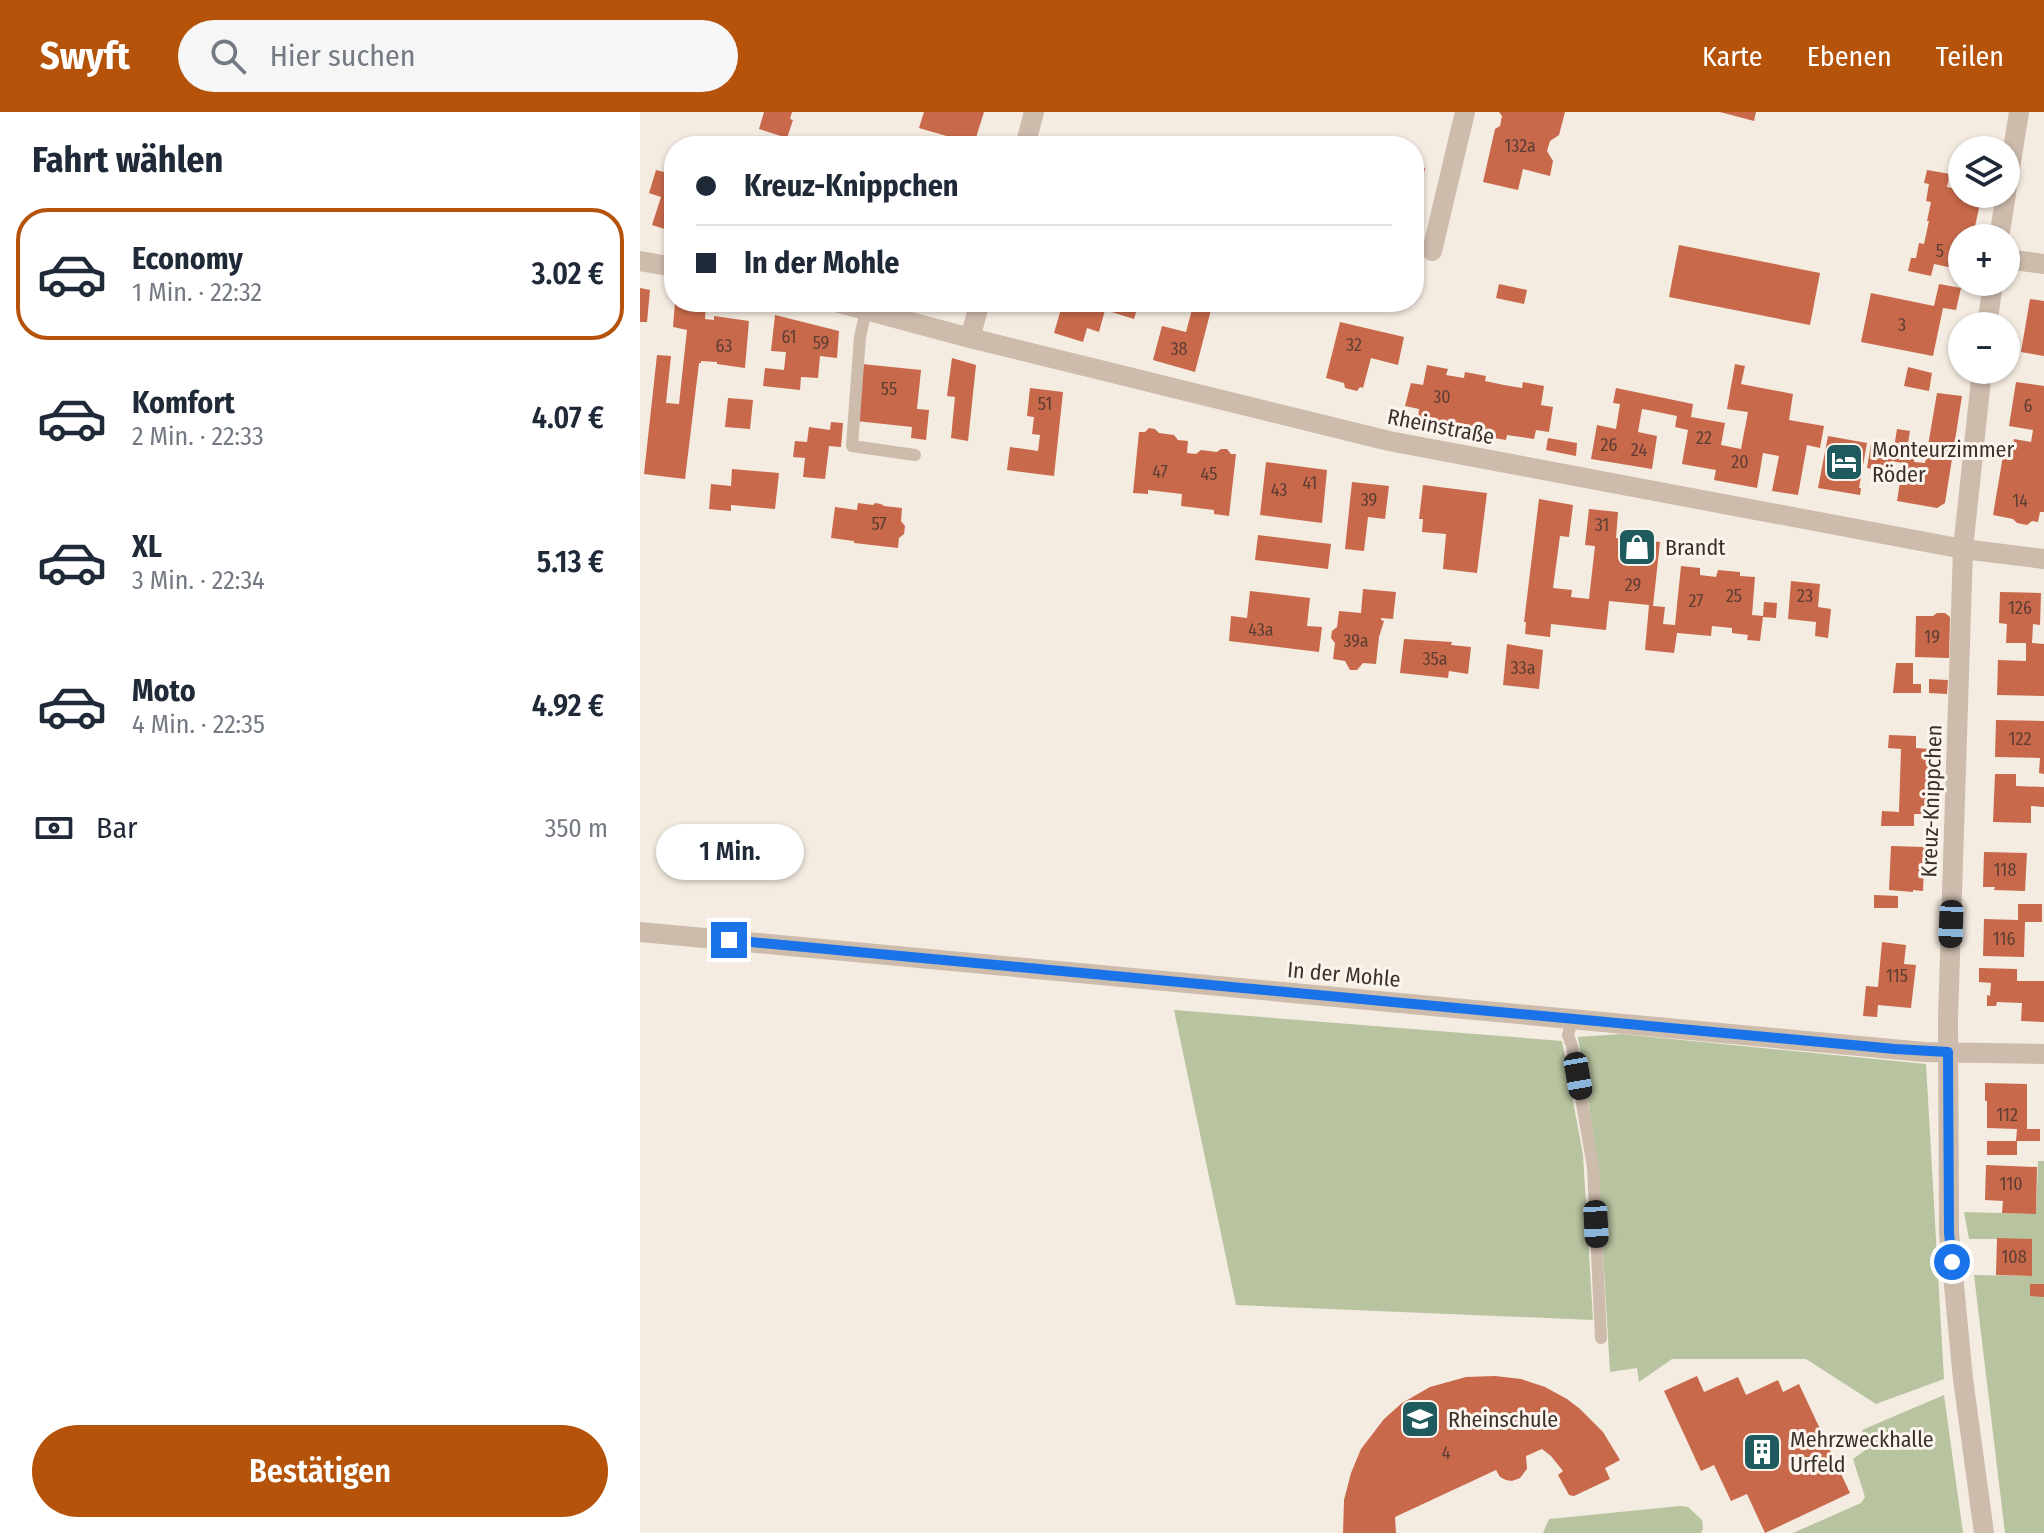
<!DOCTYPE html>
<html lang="de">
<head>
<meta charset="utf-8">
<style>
	:root { --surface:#fff; --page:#f6f6f7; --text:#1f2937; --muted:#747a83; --line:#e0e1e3; --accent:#b45309 }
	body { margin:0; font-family:"Fira Sans Condensed",sans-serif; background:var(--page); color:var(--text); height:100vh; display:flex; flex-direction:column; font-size:30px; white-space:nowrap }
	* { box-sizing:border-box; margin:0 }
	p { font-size:26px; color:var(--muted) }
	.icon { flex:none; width:44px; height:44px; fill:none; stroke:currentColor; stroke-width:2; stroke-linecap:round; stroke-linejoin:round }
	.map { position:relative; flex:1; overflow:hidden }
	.drawer { display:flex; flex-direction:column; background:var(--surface); width:640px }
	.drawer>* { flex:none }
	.hud { position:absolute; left:24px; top:24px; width:760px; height:176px; border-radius:32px; box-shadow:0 2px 6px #0004; display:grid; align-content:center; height:176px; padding:0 32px; background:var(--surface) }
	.fabs { position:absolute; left:1308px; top:24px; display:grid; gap:16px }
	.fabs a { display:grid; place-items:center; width:72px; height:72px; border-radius:50%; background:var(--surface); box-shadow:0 2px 6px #0004; font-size:40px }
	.end { position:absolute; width:36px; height:36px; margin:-18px; border:10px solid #1a73e8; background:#fff; box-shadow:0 0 0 4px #fff }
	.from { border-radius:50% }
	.bubble { position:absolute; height:56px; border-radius:28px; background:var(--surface); box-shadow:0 2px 6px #0004; font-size:26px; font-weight:600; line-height:56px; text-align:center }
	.car { position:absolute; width:24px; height:48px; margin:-24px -12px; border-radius:10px; box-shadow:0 0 6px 2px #0007; background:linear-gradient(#222 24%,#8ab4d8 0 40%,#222 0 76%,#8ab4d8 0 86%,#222 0) }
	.hud b { display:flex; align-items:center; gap:28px; height:76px; font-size:30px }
	.hud b+b { border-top:2px solid var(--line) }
	.hud i { width:20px; height:20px; background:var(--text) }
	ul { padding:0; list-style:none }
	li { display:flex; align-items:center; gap:24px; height:132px; margin:0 16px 12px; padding:0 16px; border:4px solid transparent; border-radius:32px }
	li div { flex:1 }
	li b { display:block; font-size:30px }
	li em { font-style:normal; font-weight:600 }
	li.active { border-color:var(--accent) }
	li>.icon { width:72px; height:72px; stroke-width:1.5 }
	h2 { padding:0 32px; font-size:36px; line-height:96px }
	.pay { display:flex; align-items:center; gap:20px; height:88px; padding:0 32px; font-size:30px }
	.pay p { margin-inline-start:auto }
	.cta { display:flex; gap:16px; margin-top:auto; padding:16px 32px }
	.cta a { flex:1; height:92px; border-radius:48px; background:var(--accent); color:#fff; font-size:32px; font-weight:600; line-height:92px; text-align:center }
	header { display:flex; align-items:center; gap:48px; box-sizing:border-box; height:112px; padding:0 40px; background:var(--accent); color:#fff }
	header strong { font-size:38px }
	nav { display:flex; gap:44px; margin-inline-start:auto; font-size:28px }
	.search { width:560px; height:72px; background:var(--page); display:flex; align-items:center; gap:20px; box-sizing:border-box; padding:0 28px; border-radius:44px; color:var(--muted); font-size:30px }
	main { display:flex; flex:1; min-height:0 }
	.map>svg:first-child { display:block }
	.green { fill:#b8c4a0 }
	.building { fill:#c8694b }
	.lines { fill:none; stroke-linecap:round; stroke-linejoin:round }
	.service { stroke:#cdbbac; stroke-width:12 }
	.minor { stroke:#cdbbac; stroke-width:20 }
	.route { stroke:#1a73e8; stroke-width:10 }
	.labels { text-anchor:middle; stroke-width:6; stroke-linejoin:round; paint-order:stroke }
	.number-label { font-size:18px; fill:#5e3e33 }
	.street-label { font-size:22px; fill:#3b302b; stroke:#fbf5ee }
	.poi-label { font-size:22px; fill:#3b302b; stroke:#fbf5ee; text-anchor:start }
</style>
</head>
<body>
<header>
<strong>Swyft</strong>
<div class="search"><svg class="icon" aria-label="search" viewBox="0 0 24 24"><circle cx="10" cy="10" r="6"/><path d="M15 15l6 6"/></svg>Hier suchen</div>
<nav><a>Karte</a><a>Ebenen</a><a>Teilen</a></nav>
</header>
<main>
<section class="drawer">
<h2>Fahrt wählen</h2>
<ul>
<li class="active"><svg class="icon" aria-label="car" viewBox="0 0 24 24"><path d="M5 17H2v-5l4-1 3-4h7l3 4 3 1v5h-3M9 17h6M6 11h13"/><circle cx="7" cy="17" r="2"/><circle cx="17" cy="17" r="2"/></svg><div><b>Economy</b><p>1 Min. · 22:32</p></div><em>3.02 €</em></li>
<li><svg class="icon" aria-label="car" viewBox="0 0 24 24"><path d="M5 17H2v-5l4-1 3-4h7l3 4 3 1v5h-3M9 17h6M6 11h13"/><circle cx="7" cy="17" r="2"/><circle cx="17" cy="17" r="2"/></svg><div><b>Komfort</b><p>2 Min. · 22:33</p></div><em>4.07 €</em></li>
<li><svg class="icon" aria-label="car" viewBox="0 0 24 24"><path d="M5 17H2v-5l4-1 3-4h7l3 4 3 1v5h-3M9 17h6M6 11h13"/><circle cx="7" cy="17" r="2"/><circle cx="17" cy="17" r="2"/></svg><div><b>XL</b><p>3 Min. · 22:34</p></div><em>5.13 €</em></li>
<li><svg class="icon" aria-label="car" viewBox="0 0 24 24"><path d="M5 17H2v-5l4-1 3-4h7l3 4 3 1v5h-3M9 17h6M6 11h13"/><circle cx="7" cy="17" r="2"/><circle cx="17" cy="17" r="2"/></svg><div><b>Moto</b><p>4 Min. · 22:35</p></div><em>4.92 €</em></li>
</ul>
<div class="pay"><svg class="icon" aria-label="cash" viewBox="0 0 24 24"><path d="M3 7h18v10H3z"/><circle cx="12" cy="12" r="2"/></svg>Bar<p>350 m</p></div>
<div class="cta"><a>Bestätigen</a></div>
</section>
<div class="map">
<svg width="1404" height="1421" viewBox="0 0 1404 1421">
	<rect width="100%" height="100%" fill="#f4ebe1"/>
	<path class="green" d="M534,898L922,929L943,1043L953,1208L596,1193Z
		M981,922L1286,952L1304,1267L1236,1292L1166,1247H1032L999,1270L997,1256L970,1260L958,1054L938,925Z
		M1398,1049H1404V1421H1365L1334,1163L1391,1164L1392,1127H1329L1324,1100L1396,1102Z
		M1304,1283L1323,1421H1153L1221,1391L1225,1385L1213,1347L1227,1337L1222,1318Z
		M1040,1394L1048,1395L1062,1408L1063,1417L1061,1421H903L909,1407Z"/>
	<path class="building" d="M124,0H152L150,7L153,8L147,26L119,17Z
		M284,0H344L334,32L279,16Z
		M859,0H925L919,23L910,29L907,39L913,49L910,64L883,57L878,78L843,70L855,17L860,14L862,4Z
		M1080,0H1116L1114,9Z
		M416,26L442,33V34H413Z
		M774,53L785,56L783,66L777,65L775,73Z
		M16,58L28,61L27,65L34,67V120L12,113L21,85L9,81Z
		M1287,58L1310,62L1307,75L1322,78V82H1342L1334,119H1335L1334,126H1322V158L1294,152L1291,164L1268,159L1271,146H1276L1279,131L1284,132L1289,109H1287L1291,90L1286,89L1289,72L1284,71Z
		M1039,133L1180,161L1170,213L1029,185Z
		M859,172L887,178L884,192L856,186Z
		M1299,172L1321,176L1316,198L1303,196L1293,244L1221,230L1231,181L1294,194Z
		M0,176L10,178L7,210H0Z
		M1390,187L1404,189V244L1381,240Z
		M35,190H66L65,207L74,208V204L109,209L105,256L77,252V250L61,249V251H59L45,367L4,362L17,243L31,244L26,291L39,292L47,218L33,215Z
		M367,190H398L396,198Z
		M423,190H438L447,193L448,190H499L494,207L465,198L459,220L447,216L443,230L414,221Z
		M554,190H573L555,260L513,248L522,214L546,220Z
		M135,203L199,219L197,246L180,244L178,266L161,265L160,278L123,274L125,256L144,258L146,240L131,239Z
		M700,210L764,225L758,253L731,246L723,276L720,275L717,279L705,276L704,271L686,266Z
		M312,246L336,253L328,329L311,326L315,285L307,284Z
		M222,252L281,258L277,297L289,298L286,328L271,326L272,315L216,309Z
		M1095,252L1105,254L1101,272L1153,282L1149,308L1184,314L1180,336L1167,333L1158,383L1132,379L1139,344L1123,341L1117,376L1074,368L1076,358L1042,352L1048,318L1035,315L1037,304L1008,298L1002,297L998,320L1017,324L1012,357L951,347L957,313L976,317L980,292L973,291L976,276L1053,292L1051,305L1085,311L1081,333L1101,337L1108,300L1087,297Z
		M787,253L808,257L806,263L824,266L825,260L846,264L845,269L864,273L882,276L883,270L904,274L901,293L913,295L909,320L896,318L894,327L867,323L866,328L842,324L843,319L817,314L816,320L803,317L805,312L778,307L779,297L765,294L771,271L783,273Z
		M1268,255L1292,261L1289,279L1264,274Z
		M1376,270L1404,274V400H1400L1398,410L1392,409L1387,413L1377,411L1373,407L1353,403L1364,338L1372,339L1374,327L1391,330L1393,318L1369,314Z
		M390,276L423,280L414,364L367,358L370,335L398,339L400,323L392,322L394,305L387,304Z
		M1297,281L1322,284L1305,391L1297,396L1257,389L1263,351L1251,349L1249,360L1227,356L1231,332L1254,336L1257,317L1270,319L1266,343L1275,344L1274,350L1285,351Z
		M88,286L113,288L110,317L85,315Z
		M191,310L203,311L201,335L189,334L185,367L163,365L165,346L153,345L155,329L167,330L169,315L190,318Z
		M509,316L515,317L519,321L534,323L538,328L548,329L547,341L556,342L561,338L577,340L581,337H587L591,342H596L589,404L574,402V398L541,394L542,382L508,378V382L493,381L499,320H505Z
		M1188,324L1227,331L1219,376H1221L1220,383L1178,376Z
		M908,326L937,331L936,344L906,338Z
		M626,350L687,358L682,411L620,403Z
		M92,357L139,361L135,397L91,393V399L69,397L71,372L91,374Z
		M712,370L749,374L745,407L728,405L724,439L705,437Z
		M783,373L847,381L837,461L803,457L806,422L782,420L783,407H779Z
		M899,387L933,393L929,425L920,424L913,476L932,478L931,485L949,487L955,434L945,433L949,397L978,400L976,426L1020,430L1013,494L1025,495L1023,512L1035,513L1041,454L1060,456V463L1076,465L1078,458L1100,460V464L1115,465L1112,503L1123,504L1124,490L1137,491L1136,506L1123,505L1120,529L1107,528L1108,523L1092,521V516L1072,514L1071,524L1037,521L1034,541L1005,538L1009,493L969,489L966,518L911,512L910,525L885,522L886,510H884Z
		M218,391L233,393L235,391L241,392L244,394L262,396L261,409L265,414L264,422L259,426L258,436L214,431V429L191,426L195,395L217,398Z
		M618,423L691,432L688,457L615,448Z
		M1151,469L1180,472L1178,495L1191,497L1188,526L1175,524L1176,510L1148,507Z
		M723,477L756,480L753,507L741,506V508L744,509L739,525L736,552L723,551L717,558H710L705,549L693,547L695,531L691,526L692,519L697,515L699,499L721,501Z
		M610,479L670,486L667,514L682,515L679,540L589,529L591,504L607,506Z
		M1360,480L1401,481L1400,513L1393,512L1392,531L1404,532V584L1357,583L1358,548L1386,549V531H1366L1367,512L1359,511Z
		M1297,501H1305L1310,505L1309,546L1275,545L1276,504H1293Z
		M764,527L812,530L811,533L831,535L828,562L809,559L808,566L760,561Z
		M867,532L903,538L899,577L863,573Z
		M1256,551H1273V572H1281V581H1253Z
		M1289,567L1308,568L1307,582L1289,581Z
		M1356,608L1404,609V662L1399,661L1400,646L1355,645Z
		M1249,623L1276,624V636L1290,637L1291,671H1289L1288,702H1274V714H1241L1242,699L1259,700L1261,637L1248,636Z
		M1355,662H1376V674L1404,675V695L1391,694V711L1353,710Z
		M1251,734L1285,735L1283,779L1273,778V780L1249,778Z
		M1344,740L1387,741L1385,779L1354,778L1355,775H1343Z
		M1234,783L1258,784V796H1234Z
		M1378,792H1402V810H1385L1384,845L1343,844L1344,807L1378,808Z
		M1242,830L1266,833L1264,852L1276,853L1271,896L1238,893L1237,905L1223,904L1226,874L1238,875Z
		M1339,856L1377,857V869H1404V910L1381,909L1382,891L1357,890L1356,894H1347V883L1350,884L1351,871L1339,870Z
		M1345,971L1387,972V1017H1400V1029H1377V1043H1347V1029H1376L1377,1017L1347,1016V989H1345Z
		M1346,1053L1397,1055L1396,1102L1362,1101L1363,1089L1345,1088Z
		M1357,1126L1392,1127V1164L1356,1163Z
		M1390,1172H1404V1185L1390,1184Z
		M855,1264L881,1267L905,1275L927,1287L940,1297L963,1320L980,1348L965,1356L970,1367L934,1384L929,1383L918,1363L923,1359L911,1344L902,1337L886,1344L887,1357L880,1366L872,1369L866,1368L860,1365L856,1358L755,1405L756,1421H703L704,1388L711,1361L721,1337L744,1307L762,1291L790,1275L826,1265Z
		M1057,1264L1064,1280L1098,1265L1106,1283L1138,1268L1143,1280L1159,1272L1210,1381L1125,1421L1107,1382L1091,1389L1074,1353L1061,1359L1024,1279Z"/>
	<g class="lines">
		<path class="service" d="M226,198L220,225L212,334L275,343
			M932,908L928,923L932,934L953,1055L961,1226"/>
		<path class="minor" d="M385,34L394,0
			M1366,81L1379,0
			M1359,126L1366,82
			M792,139L825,0
			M1366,147L1404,152
			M0,149L34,155
			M196,190L330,226L749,329L1323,437L1404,447
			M1347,214L1353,170
			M330,226L340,190
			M1342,258L1323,437L1308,906L1309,1121L1323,1267L1344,1421
			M0,820L1284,940L1404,942"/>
	</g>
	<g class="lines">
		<path class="route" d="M89,828L1255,937L1308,940L1309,1121L1312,1150"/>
	</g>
	<defs>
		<symbol id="hotel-square" viewBox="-11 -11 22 22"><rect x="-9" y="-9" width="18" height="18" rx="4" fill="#1f5a5e" stroke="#fbf5ee"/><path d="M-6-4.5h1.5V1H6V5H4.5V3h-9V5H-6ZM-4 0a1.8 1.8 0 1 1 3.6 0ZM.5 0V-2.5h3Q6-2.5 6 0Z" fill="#fff"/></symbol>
		<symbol id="shop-square" viewBox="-11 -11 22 22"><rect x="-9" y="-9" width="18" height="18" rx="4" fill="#1f5a5e" stroke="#fbf5ee"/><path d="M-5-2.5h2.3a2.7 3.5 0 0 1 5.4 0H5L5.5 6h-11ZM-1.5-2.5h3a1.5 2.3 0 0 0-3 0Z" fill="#fff"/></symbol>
		<symbol id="school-square" viewBox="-11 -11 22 22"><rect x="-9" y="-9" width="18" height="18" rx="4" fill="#1f5a5e" stroke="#fbf5ee"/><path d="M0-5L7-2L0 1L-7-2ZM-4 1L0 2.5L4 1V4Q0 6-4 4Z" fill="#fff"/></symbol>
		<symbol id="building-square" viewBox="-11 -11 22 22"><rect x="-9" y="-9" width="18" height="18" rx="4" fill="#1f5a5e" stroke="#fbf5ee"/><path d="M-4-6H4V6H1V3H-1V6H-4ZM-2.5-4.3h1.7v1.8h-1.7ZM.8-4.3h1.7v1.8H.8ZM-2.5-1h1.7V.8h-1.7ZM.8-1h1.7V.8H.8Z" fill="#fff"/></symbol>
	</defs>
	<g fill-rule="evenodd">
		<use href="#hotel-square" x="1182" y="328" width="44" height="44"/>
		<use href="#shop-square" x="975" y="413" width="44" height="44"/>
		<use href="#school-square" x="758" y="1285" width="44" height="44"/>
		<use href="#building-square" x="1100" y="1318" width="44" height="44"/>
	</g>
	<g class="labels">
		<g class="number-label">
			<text x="880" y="40">132a</text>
			<text x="1300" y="145">5</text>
			<text x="1262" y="219">3</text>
			<text x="149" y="231">61</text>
			<text x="181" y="237">59</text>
			<text x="714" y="239">32</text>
			<text x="84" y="240">63</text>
			<text x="539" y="243">38</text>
			<text x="249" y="283">55</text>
			<text x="802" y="291">30</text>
			<text x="405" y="298">51</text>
			<text x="1388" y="300">6</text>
			<text x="1064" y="332">22</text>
			<text x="969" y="339">26</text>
			<text x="999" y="344">24</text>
			<text x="1100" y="356">20</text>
			<text x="520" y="366">47</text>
			<text x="569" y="368">45</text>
			<text x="670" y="377">41</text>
			<text x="639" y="384">43</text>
			<text x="729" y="394">39</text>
			<text x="1380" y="395">14</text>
			<text x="239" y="418">57</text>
			<text x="962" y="419">31</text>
			<text x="993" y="479">29</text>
			<text x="1094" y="490">25</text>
			<text x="1165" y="490">23</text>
			<text x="1056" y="495">27</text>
			<text x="1380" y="502">126</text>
			<text x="621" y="524">43a</text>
			<text x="1292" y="531">19</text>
			<text x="716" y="535">39a</text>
			<text x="795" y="553">35a</text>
			<text x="883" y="562">33a</text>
			<text x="1380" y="633">122</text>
			<text x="1365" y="764">118</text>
			<text x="1364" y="833">116</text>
			<text x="1257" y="870">115</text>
			<text x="1367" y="1009">112</text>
			<text x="1371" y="1078">110</text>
			<text x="1374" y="1151">108</text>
			<text x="806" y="1347">4</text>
		</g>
		<g class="street-label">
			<text transform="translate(801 314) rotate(11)" y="8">Rheinstraße</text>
			<text transform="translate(1291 689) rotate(-88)" y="8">Kreuz-Knippchen</text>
			<text transform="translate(704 862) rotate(5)" y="8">In der Mohle</text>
		</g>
		<g class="poi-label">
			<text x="1232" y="345">Monteurzimmer<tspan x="1232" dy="25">Röder</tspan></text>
			<text x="1025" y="443">Brandt</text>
			<text x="808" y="1315">Rheinschule</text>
			<text x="1150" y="1335">Mehrzweckhalle<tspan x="1150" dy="25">Urfeld</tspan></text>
		</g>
	</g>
</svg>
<div class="fabs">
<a><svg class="icon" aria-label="layers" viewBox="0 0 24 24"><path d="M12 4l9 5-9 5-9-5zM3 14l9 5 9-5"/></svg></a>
<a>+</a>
<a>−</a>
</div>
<i class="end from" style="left:1312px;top:1150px"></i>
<i class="end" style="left:89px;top:828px"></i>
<div class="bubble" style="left:16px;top:712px;width:148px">1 Min.</div>
<i class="car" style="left:1311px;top:812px;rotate:182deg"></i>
<i class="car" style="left:938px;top:964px;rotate:170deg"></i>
<i class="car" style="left:956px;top:1112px;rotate:177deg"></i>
<div class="hud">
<b><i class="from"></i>Kreuz-Knippchen</b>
<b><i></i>In der Mohle</b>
</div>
</div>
</main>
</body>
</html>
